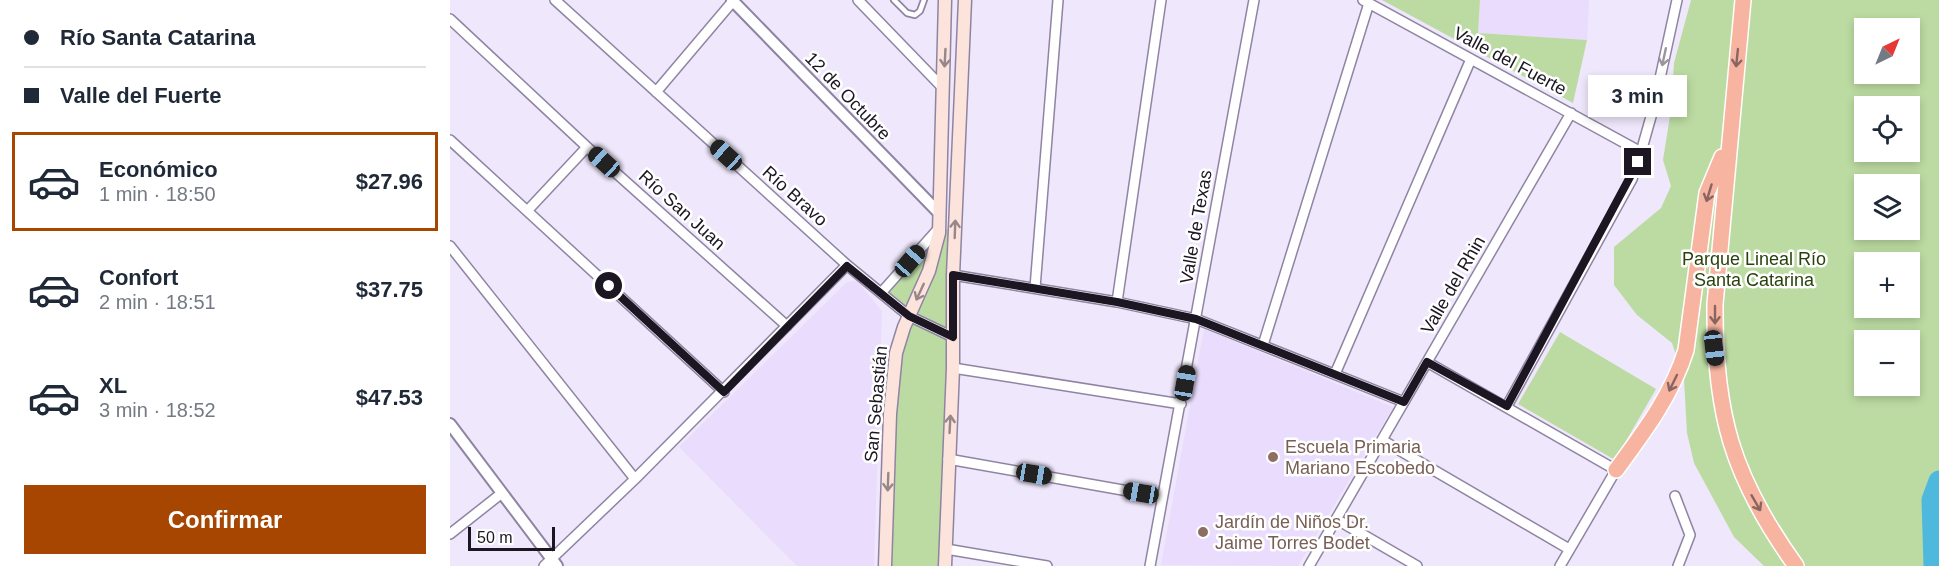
<!DOCTYPE html>
<html lang="es">
<head>
<meta charset="utf-8">
<style>
	:root { --surface:#fff; --page:#f2f2f3; --text:#1f2937; --muted:#747a83; --line:#e0e1e3; --accent:#a74600 }
	body { margin:0; font-family:Arial,sans-serif; background:var(--page); color:var(--text); height:100vh; display:flex; flex-direction:column; font-size:22px; white-space:nowrap }
	* { box-sizing:border-box; margin:0 }
	p { font-size:20px; color:var(--muted) }
	.icon { flex:none; width:33px; height:33px; fill:none; stroke:currentColor; stroke-width:2; stroke-linecap:round; stroke-linejoin:round }
	.map { position:relative; flex:1; overflow:hidden }
	.sheet { display:flex; flex-direction:column; background:var(--surface); width:450px }
	.sheet>* { flex:none }
	.banner { display:grid; align-content:center; height:132px; padding:0 24px; background:var(--surface) }
	.needle { width:39px; rotate:43deg }
	.controls { position:absolute; left:1404px; top:18px; display:grid; gap:12px }
	.controls a { display:grid; place-items:center; width:66px; height:66px; border-radius:0px; background:var(--surface); box-shadow:0 3px 9px #0003; font-size:30px }
	.scale { position:absolute; left:18px; bottom:15px; width:87px; box-sizing:border-box; padding-left:6px; border:3px solid #1b1622; border-top:0; font-size:16px; line-height:21px; white-space:nowrap; color:#1b1622; -webkit-text-stroke:4px #fff; paint-order:stroke }
	.end { position:absolute; width:27px; height:27px; margin:-14px; border:8px solid #1b1622; background:#fff; box-shadow:0 0 0 3px #fff }
	.from { border-radius:50% }
	.bubble { position:absolute; height:42px; border-radius:0px; background:var(--surface); box-shadow:0 3px 9px #0003; font-size:20px; font-weight:700; line-height:42px; text-align:center }
	.car { position:absolute; width:18px; height:36px; margin:-18px -9px; border-radius:8px; box-shadow:0 0 4px 2px #0007; background:linear-gradient(#222 24%,#8ab4d8 0 40%,#222 0 76%,#8ab4d8 0 86%,#222 0) }
	.banner b { display:flex; align-items:center; gap:21px; height:57px; font-size:22px }
	.banner b+b { border-top:2px solid var(--line) }
	.banner i { width:15px; height:15px; background:var(--text) }
	ul { padding:0; list-style:none }
	li { display:flex; align-items:center; gap:18px; height:99px; margin:0 12px 9px; padding:0 12px; border:3px solid transparent; border-radius:0px }
	li div { flex:1 }
	li b { display:block; font-size:22px }
	li em { font-style:normal; font-weight:700 }
	li.on { border-color:var(--accent) }
	li>.icon { width:54px; height:54px; stroke-width:1.5 }
	.button { display:flex; gap:12px; margin-top:auto; padding:12px 24px }
	.button a { flex:1; height:69px; border-radius:0px; background:var(--accent); color:#fff; font-size:24px; font-weight:700; line-height:69px; text-align:center }
	main { display:flex; flex:1; min-height:0 }
	.map>svg:first-child { display:block }
	.built { fill:#e9dcfd }
	.green { fill:#bcdba2; fill-rule:evenodd }
	.lines { fill:none; stroke-linecap:round; stroke-linejoin:round }
	.river { stroke:#4fb9dd; stroke-width:21 }
	.service-casing { stroke:#9084a3; stroke-width:8 }
	.minor-casing { stroke:#9084a3; stroke-width:12 }
	.tertiary-casing { stroke:#9084a3; stroke-width:14 }
	.secondary-casing { stroke:#9084a3; stroke-width:15 }
	.trunk-casing { stroke:#fff; stroke-width:18 }
	.service { stroke:#fff; stroke-width:4.5 }
	.minor { stroke:#fff; stroke-width:9 }
	.tertiary { stroke:#fff; stroke-width:10 }
	.secondary { stroke:#fce3dc; stroke-width:12 }
	.trunk { stroke:#f7b4a0; stroke-width:15 }
	.oneway { stroke:#98969c }
	.oneway2 { stroke:#978788 }
	.oneway3 { stroke:#896561 }
	.route { stroke:#1b1622; stroke-width:8 }
	.education-dot { fill:#8d6e63; stroke:#fff; stroke-width:2 }
	.labels { text-anchor:middle; stroke-width:5; stroke-linejoin:round; paint-order:stroke }
	.street-label { font-size:18px; fill:#1b1622; stroke:#fff }
	.park-label { font-size:18px; fill:#29420c; stroke:#fff }
	.education-label { font-size:18px; fill:#785e54; stroke:#fff; text-anchor:start }
</style>
</head>
<body>
<main>
<section class="sheet">
<div class="banner">
<b><i class="from"></i>Río Santa Catarina</b>
<b><i></i>Valle del Fuerte</b>
</div>
<ul>
<li class="on"><svg class="icon" aria-label="car" viewBox="0 0 24 24"><path d="M5 17H2v-5l4-1 3-4h7l3 4 3 1v5h-3M9 17h6M6 11h13"/><circle cx="7" cy="17" r="2"/><circle cx="17" cy="17" r="2"/></svg><div><b>Económico</b><p>1 min · 18:50</p></div><em>$27.96</em></li>
<li><svg class="icon" aria-label="car" viewBox="0 0 24 24"><path d="M5 17H2v-5l4-1 3-4h7l3 4 3 1v5h-3M9 17h6M6 11h13"/><circle cx="7" cy="17" r="2"/><circle cx="17" cy="17" r="2"/></svg><div><b>Confort</b><p>2 min · 18:51</p></div><em>$37.75</em></li>
<li><svg class="icon" aria-label="car" viewBox="0 0 24 24"><path d="M5 17H2v-5l4-1 3-4h7l3 4 3 1v5h-3M9 17h6M6 11h13"/><circle cx="7" cy="17" r="2"/><circle cx="17" cy="17" r="2"/></svg><div><b>XL</b><p>3 min · 18:52</p></div><em>$47.53</em></li>
</ul>
<div class="button"><a>Confirmar</a></div>
</section>
<div class="map">
<svg width="1489" height="566" viewBox="0 0 1489 566">
	<rect width="100%" height="100%" fill="#efe7fb"/>
	<path class="built" d="M1030,0H1139L1137,40L1028,33Z
		M407,281L432,311L424,566H347L229,447L397,282Z
		M754,329L943,407L848,566L711,565Z"/>
	<path class="green" d="M932,0H1030L1028,33L1137,40L1123,103Z
		M1241,0H1489V566H1314L1284,537L1244,463L1237,433L1234,379L1222,343L1187,315L1164,285V247L1211,208L1221,186L1213,160L1221,110L1224,63ZM1414,28H1460V74H1414ZM1414,106H1460V152H1414ZM1414,184H1460V230H1414ZM1414,262H1460V308H1414ZM1414,340H1460V386H1414Z
		M489,228L505,230L495,566H436L442,386L459,316L431,293Z
		M1110,332L1206,389L1165,460L1068,404Z"/>
	<g class="lines">
		<path class="river" d="M1484,566L1482,500L1489,481"/>
		<defs>
			<path id="service" d="M444,0L457,13L465,15L470,11L474,0"/>
			<path id="minor" d="M105,0L397,265L459,316L503,337
				M408,0L493,88
				M913,0L1191,152L1182,179L1057,406
				M0,19L137,147L337,326
				M206,92L283,1
				M0,140L274,392
				M1191,152L1204,106L1227,0
				M78,210L137,147
				M0,246L185,479
				M503,275L667,302L746,319L954,402
				M585,288L608,0
				M431,293L489,228
				M667,302L711,0
				M813,345L919,3
				M977,362L1166,470L1110,566
				M503,368L731,404
				M885,374L1021,59
				M932,440L1119,549
				M498,459L712,497
				M1225,496L1240,535L1228,566
				M886,519L967,566
				M0,534L52,493
				M496,549L597,566
				M94,566L185,479L397,265
				M700,566L804,0
				M859,566L1121,113"/>
			<path id="tertiary" d="M282,0L490,214
				M0,424L107,566"/>
			<path id="secondary" d="M435,566L440,414L446,353L454,327L479,271L489,233L495,0
				M495,566L503,368V275L515,0"/>
			<path id="trunk" d="M1293,0L1265,304C1264,413 1282,477 1346,566
				M1166,470C1194,432 1222,395 1236,350L1257,193L1272,157"/>
		</defs>
		<use href="#service" class="service-casing"/>
		<use href="#minor" class="minor-casing"/>
		<use href="#tertiary" class="tertiary-casing"/>
		<use href="#secondary" class="secondary-casing"/>
		<use href="#trunk" class="trunk-casing"/>
		<use href="#service" class="service"/>
		<use href="#minor" class="minor"/>
		<use href="#tertiary" class="tertiary"/>
		<use href="#secondary" class="secondary"/>
		<use href="#trunk" class="trunk"/>
	</g>
	<defs><path id="oneway-shaft" d="M-6 0H5M1.5-3L5.5 0L1.5 3" fill="none" stroke-width="1.6" stroke-linecap="round" stroke-linejoin="round" transform="scale(1.5)"/></defs>
	<use class="oneway" href="#oneway-shaft" transform="translate(1214 57) rotate(102)"/>
	<g class="oneway2">
		<use href="#oneway-shaft" transform="translate(495 58) rotate(93)"/>
		<use href="#oneway-shaft" transform="translate(505 229) rotate(-88)"/>
		<use href="#oneway-shaft" transform="translate(470 292) rotate(115)"/>
		<use href="#oneway-shaft" transform="translate(500 424) rotate(-87)"/>
		<use href="#oneway-shaft" transform="translate(438 482) rotate(92)"/>
	</g>
	<g class="oneway3">
		<use href="#oneway-shaft" transform="translate(1287 58) rotate(96)"/>
		<use href="#oneway-shaft" transform="translate(1259 193) rotate(107)"/>
		<use href="#oneway-shaft" transform="translate(1265 315) rotate(90)"/>
		<use href="#oneway-shaft" transform="translate(1223 383) rotate(116)"/>
		<use href="#oneway-shaft" transform="translate(1306 503) rotate(60)"/>
	</g>
	<g class="lines">
		<path class="route" d="M159,286L274,392L397,266L459,316L503,337V275L667,302L746,319L954,402L977,362L1057,406L1188,162"/>
	</g>
	<g class="education-dot">
		<circle cx="823" cy="457" r="6"/>
		<circle cx="753" cy="532" r="6"/>
	</g>
	<g class="labels">
		<g class="street-label">
			<text transform="translate(1060 61) rotate(28)" y="6">Valle del Fuerte</text>
			<text transform="translate(398 96) rotate(46)" y="6">12 de Octubre</text>
			<text transform="translate(345 196) rotate(42)" y="6">Río Bravo</text>
			<text transform="translate(232 210) rotate(42)" y="6">Río San Juan</text>
			<text transform="translate(746 227) rotate(-80)" y="6">Valle de Texas</text>
			<text transform="translate(1003 285) rotate(-60)" y="6">Valle del Rhin</text>
			<text transform="translate(426 404) rotate(-85)" y="6">San Sebastián</text>
		</g>
		<g class="park-label">
			<text x="1304" y="265">Parque Lineal Río<tspan x="1304" dy="21">Santa Catarina</tspan></text>
		</g>
		<g class="education-label">
			<text x="835" y="453">Escuela Primaria<tspan x="835" dy="21">Mariano Escobedo</tspan></text>
			<text x="765" y="528">Jardín de Niños Dr.<tspan x="765" dy="21">Jaime Torres Bodet</tspan></text>
		</g>
	</g>
</svg>
<div class="controls">
<a><svg class="needle" viewBox="-14 -14 28 28"><path d="M0-13l5 13h-10z" fill="#e53935"/><path d="M0 13l5-13h-10z" fill="#747a83"/></svg></a>
<a><svg class="icon" aria-label="locate" viewBox="0 0 24 24"><circle cx="12" cy="12" r="6"/><path d="M12 2v4M12 18v4M2 12h4M18 12h4"/></svg></a>
<a><svg class="icon" aria-label="layers" viewBox="0 0 24 24"><path d="M12 4l9 5-9 5-9-5zM3 14l9 5 9-5"/></svg></a>
<a>+</a>
<a>−</a>
</div>
<div class="scale">50 m</div>
<i class="end from" style="left:159px;top:286px"></i>
<i class="end" style="left:1188px;top:162px"></i>
<div class="bubble" style="left:1138px;top:75px;width:99px">3 min</div>
<i class="car" style="left:276px;top:155px;rotate:312deg"></i>
<i class="car" style="left:154px;top:162px;rotate:312deg"></i>
<i class="car" style="left:460px;top:261px;rotate:41deg"></i>
<i class="car" style="left:1264px;top:348px;rotate:173deg"></i>
<i class="car" style="left:735px;top:383px;rotate:10deg"></i>
<i class="car" style="left:584px;top:474px;rotate:100deg"></i>
<i class="car" style="left:691px;top:493px;rotate:280deg"></i>
</div>
</main>
</body>
</html>
